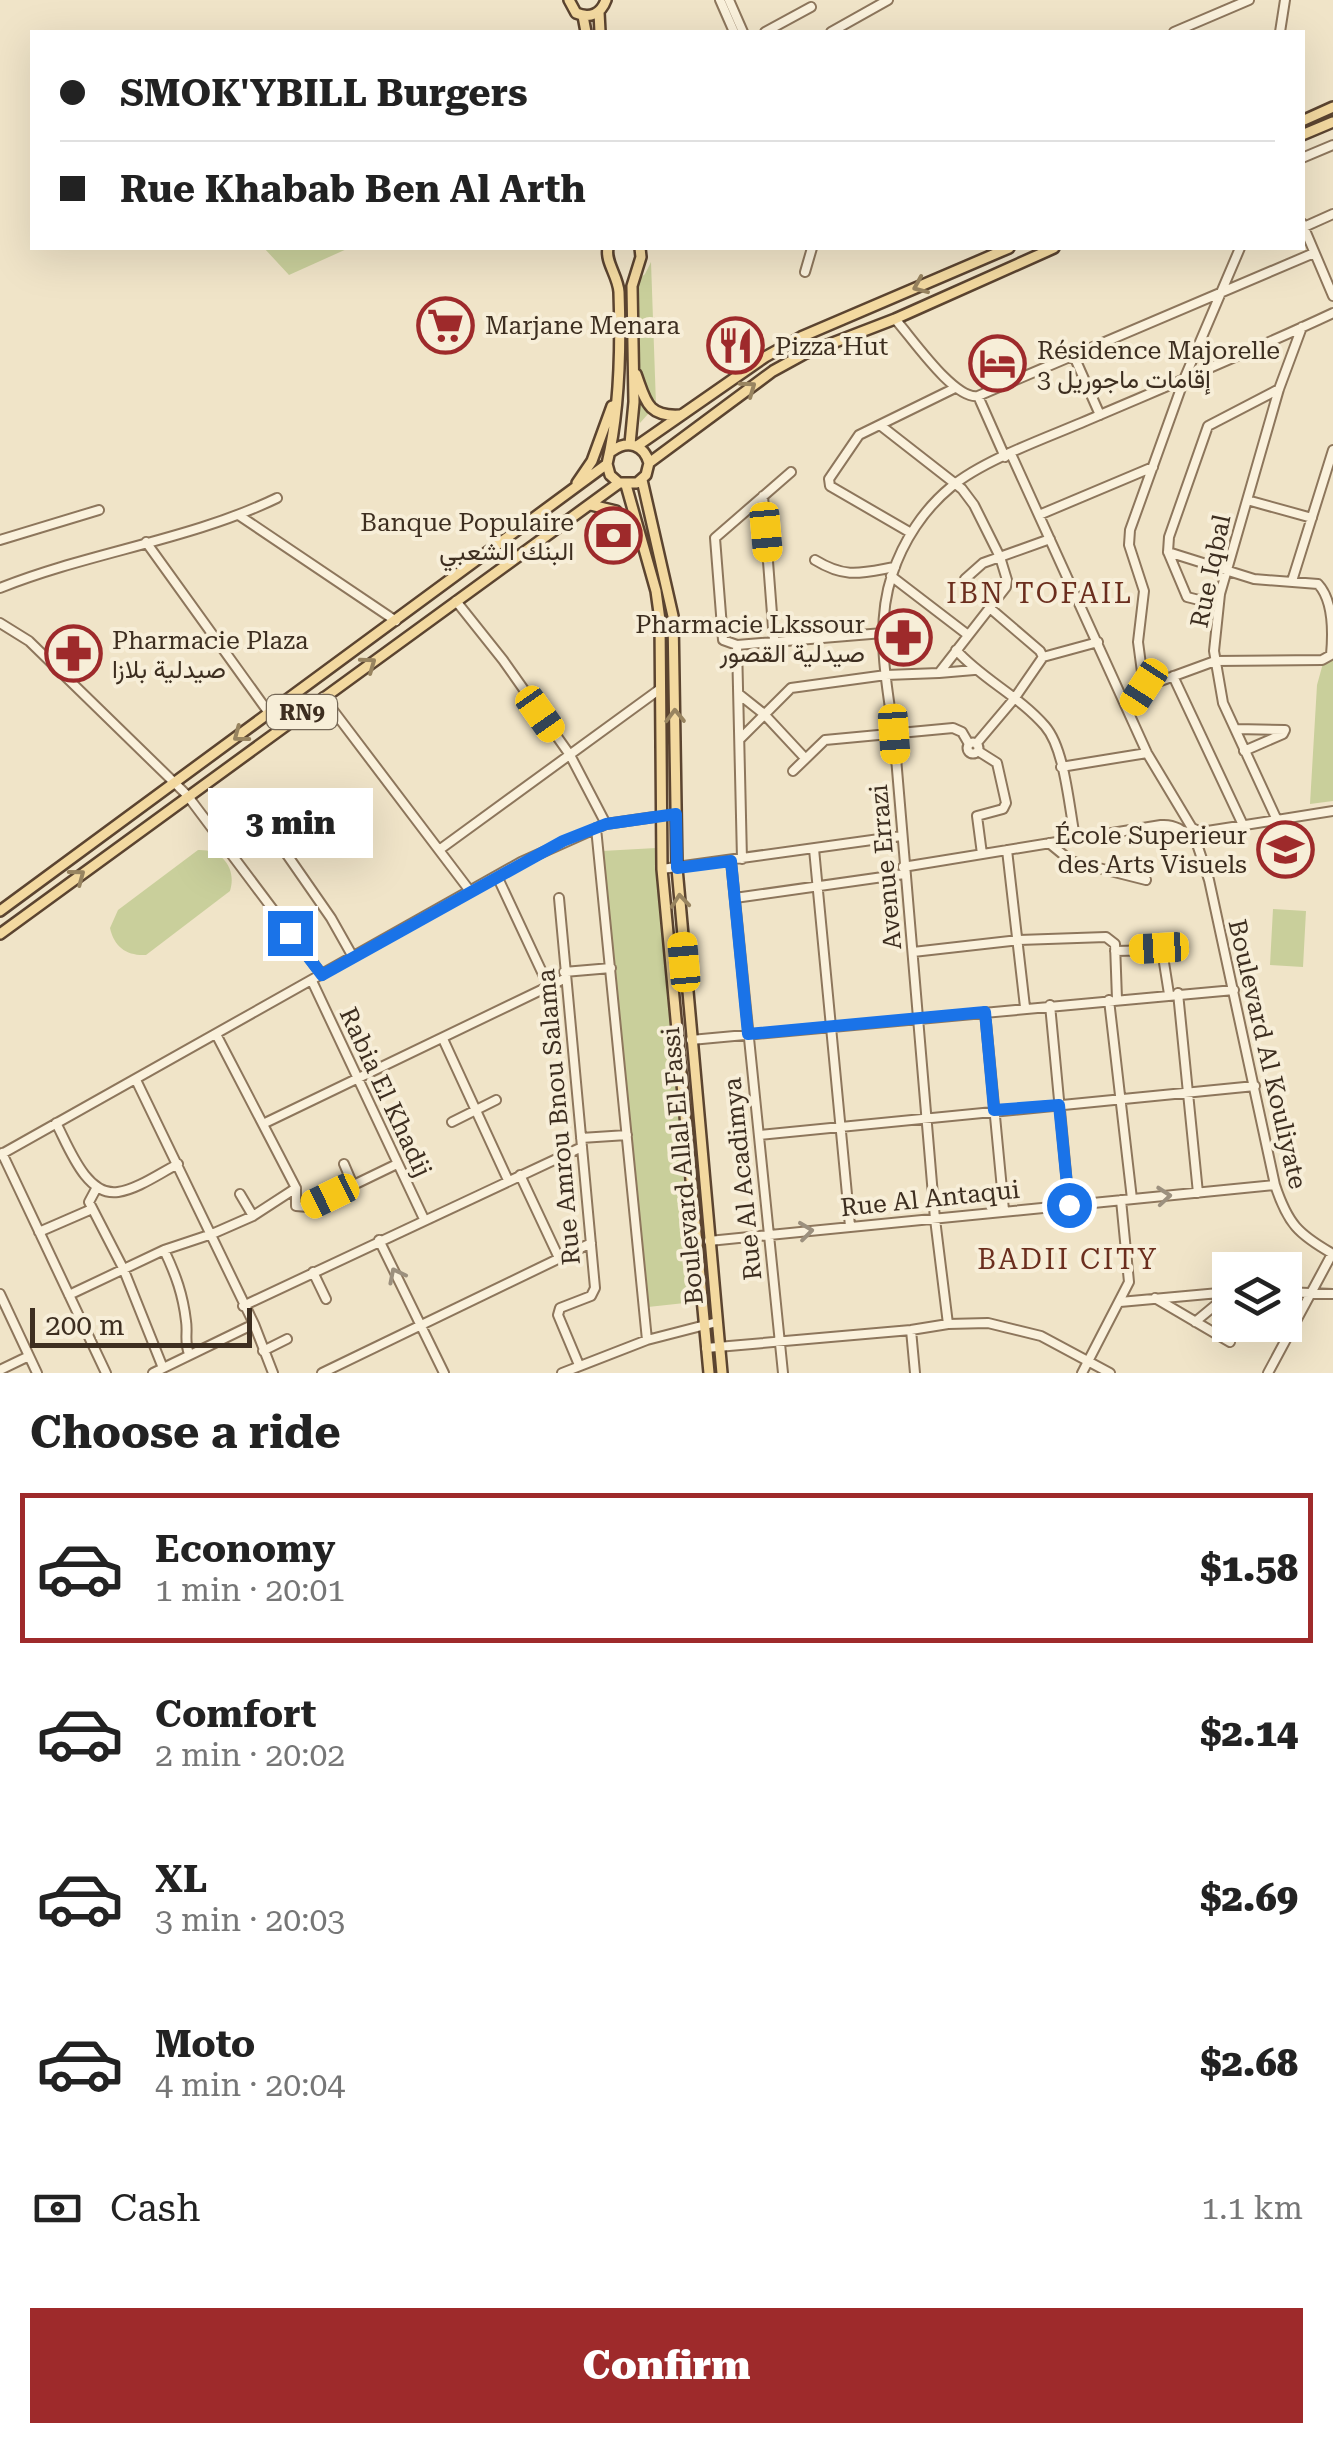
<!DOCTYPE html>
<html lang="en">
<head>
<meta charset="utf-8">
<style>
	:root { --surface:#fff; --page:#f2f2f2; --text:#222; --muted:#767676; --line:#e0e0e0; --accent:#9e2a2b }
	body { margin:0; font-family:"Roboto Serif",Vazirmatn,serif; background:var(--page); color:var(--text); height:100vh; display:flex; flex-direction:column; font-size:38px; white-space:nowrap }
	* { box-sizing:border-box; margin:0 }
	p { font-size:32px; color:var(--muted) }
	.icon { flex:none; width:55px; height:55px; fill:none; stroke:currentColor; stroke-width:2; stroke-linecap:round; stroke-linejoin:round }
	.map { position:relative; height:1373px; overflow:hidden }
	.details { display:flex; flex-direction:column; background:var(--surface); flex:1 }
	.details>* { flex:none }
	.guide { position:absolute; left:30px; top:30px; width:1275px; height:220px; border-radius:0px; box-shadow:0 10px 40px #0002; display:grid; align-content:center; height:220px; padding:0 30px; background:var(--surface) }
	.controls { position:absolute; left:1212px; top:1252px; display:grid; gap:20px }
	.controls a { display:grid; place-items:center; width:90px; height:90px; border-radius:0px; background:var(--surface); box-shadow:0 10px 40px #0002; font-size:50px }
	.scale { position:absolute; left:30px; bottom:25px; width:222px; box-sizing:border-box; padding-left:10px; border:5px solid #3d2e20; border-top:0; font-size:28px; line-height:35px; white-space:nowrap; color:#3d2e20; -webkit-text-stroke:8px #f7eed8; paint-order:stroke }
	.end { position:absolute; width:45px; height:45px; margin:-22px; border:12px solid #1a73e8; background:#fff; box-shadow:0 0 0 5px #fff }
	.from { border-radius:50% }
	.bubble { position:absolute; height:70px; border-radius:0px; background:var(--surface); box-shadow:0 10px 40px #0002; font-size:32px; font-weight:800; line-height:70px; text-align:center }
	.car { position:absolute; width:30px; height:60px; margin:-30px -15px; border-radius:12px; box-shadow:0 0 8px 2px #0007; background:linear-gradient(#f5c518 24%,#345 0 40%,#f5c518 0 76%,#345 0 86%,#f5c518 0) }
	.guide b { display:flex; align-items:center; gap:35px; height:95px; font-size:38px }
	.guide b+b { border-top:2px solid var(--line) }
	.guide i { width:25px; height:25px; background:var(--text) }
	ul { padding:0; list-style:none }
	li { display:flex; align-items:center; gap:30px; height:150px; margin:0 20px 15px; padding:0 10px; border:5px solid transparent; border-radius:0px }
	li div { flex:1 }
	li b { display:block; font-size:38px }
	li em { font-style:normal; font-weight:800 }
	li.selected { border-color:var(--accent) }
	li>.icon { width:90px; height:90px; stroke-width:1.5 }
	h2 { padding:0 30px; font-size:45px; line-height:120px }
	.pay { display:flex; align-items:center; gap:25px; height:110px; padding:0 30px; font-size:38px }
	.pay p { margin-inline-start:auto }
	.button { display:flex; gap:20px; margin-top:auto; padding:20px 30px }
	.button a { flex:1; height:115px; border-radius:0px; background:var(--accent); color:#fff; font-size:40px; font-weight:800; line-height:115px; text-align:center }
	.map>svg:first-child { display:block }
	.green { fill:#c9cf9b }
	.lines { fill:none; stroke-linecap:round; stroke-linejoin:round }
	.minor-casing { stroke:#8d765c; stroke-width:12 }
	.major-casing { stroke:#5b4430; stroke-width:14 }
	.minor { stroke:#faf1dc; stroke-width:8 }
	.major { stroke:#f3d9a0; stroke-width:9 }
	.oneway { stroke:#988460 }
	.oneway2 { stroke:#9c907e }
	.route { stroke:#1a73e8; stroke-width:12 }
	.labels { text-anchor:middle; stroke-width:8; stroke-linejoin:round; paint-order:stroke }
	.shield { fill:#f7eed8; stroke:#756857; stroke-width:2.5 }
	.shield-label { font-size:22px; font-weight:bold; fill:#3d2e20 }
	.poi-label { font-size:25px; fill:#3d2e20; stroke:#f7eed8; text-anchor:start }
	.street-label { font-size:25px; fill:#3d2e20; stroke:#f7eed8 }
	.neighbourhood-label { font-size:28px; letter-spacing:2.5px; fill:#6b2e1e; stroke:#f7eed8 }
</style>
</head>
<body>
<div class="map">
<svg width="1333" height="1373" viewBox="0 0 1333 1373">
	<rect width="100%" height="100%" fill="#f0e4c8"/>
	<path class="green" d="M264,248H263H349L289,275Z
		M651,262L656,405L640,423L636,282L645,274Z
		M1333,627V801L1310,804L1317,685Z
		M656,848L694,1302L648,1307L620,1061L602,851Z
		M198,850C222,849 237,868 230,891L146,955C127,956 114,947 110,928L118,910Z
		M1273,909L1306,911L1303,967L1270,965Z"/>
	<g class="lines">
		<defs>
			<path id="minor" d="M720,0L734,32
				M729,0L743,32
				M765,32L811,7
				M831,32L888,0
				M1174,32L1249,0
				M1280,32L1285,0
				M1302,158L1333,145
				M1302,223L1333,296
				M1304,227L1333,214
				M805,272L812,248
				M895,319C912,338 954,400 978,396L1005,457
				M1073,354L1100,415
				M978,396L1314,253
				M1011,454L1147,753L1192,828L1201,832L1196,841L1209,880L1275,1185C1288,1224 1298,1234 1333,1254
				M791,472L715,538L723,640L737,645L883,633
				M763,496L774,640
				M1247,500L1312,518
				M1039,515L1153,467
				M240,516L396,621
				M911,533L830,486L829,479L859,435L955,388
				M0,540L99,510
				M146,542L269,713
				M1168,552L1187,597L1199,600L1220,594
				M815,560C846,579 861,573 895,567
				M891,576L968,635
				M965,579L983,563L1050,539
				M1292,581L1333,450
				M0,588C90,552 190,540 277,498
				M456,601L503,660L570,755L606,824
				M0,623L29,641L187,795L322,975
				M737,645L742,859
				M956,650C982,679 1019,696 1045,726C1065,749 1069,807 1075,837
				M1043,657L1098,642
				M939,673L974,670
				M1173,676L1243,825
				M1144,687L1215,661L1322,660L1331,655C1333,633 1333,600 1318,584L1254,579L1168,552L1169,537L1208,426L1279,389
				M740,695L764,714L804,757
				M323,697L470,891
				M1129,710L1144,687L1138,642L1144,591L1129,545L1130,530L1185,377L1240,248
				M1236,729L1285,730L1283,734L1244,751
				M741,738L791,688L886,675L939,673L1006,587L1007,580L1000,557L974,505L962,489L880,425
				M967.5 748a5.5 5.5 0 1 1 11 0a5.5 5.5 0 1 1-11 0Z
				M976,744L1014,699L1043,657L1040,651L991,609
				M978,751L997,763L1006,803L1003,809L977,816L982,854
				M1061,767L1147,753
				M793,771L825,740L953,728L962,732L969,744
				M1277,820L1223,703L1214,651L1220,594L1279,389L1302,327
				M265,823L331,918L353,957
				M596,828L647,1340
				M1201,832L1333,811
				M1049,843L1071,861L1146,880
				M814,849L850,1226
				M439,850L660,689
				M1007,850L1025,1007
				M731,861L783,1373
				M903,867L1161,825C1175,824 1183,830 1191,840L1196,841
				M662,869L901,836
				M497,876L548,985
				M559,898L595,1288L591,1296L560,1308L558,1315L579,1365
				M735,898L904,874
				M1115,951L1162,950L1169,994
				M913,952L1019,940L1106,937L1115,944L1117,999
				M564,972L611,968
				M312,981L424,1219
				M1178,993L1198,1193
				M1109,1000L1132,1199
				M1050,1005L1069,1205
				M985,1012L1004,1210
				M217,1036L296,1188V1206L308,1207L397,1164
				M443,1039L508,1180
				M691,1040L1234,990
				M136,1080L254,1324L273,1373
				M452,1122L496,1100
				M56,1123C68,1145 86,1197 118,1192C138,1189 160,1173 178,1164
				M265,1123L564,979
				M759,1135L1255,1086
				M581,1138L627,1135
				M2,1153L106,1373
				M0,1155L521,862L606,824L675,814
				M344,1164L353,1185
				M520,1175L559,1258
				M97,1187L89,1202L123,1268L163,1368
				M240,1194L253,1216
				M39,1232L92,1209
				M379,1240L444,1373
				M709,1241L1275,1185
				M164,1250C176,1275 183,1295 186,1321C188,1333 184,1341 189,1354
				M313,1272L326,1299
				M1285,1292L1333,1294
				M0,1294L37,1373
				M69,1295L164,1250L212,1234L253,1216L296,1188
				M1155,1298L1230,1342
				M1120,1302L1230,1292
				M243,1306L582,1147
				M1195,1322L1230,1293
				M948,1324L935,1219L894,734C886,682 875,626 892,575C903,541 924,509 951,487C982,461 1043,439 1081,423C1165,387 1250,352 1333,313
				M911,1330L915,1373
				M706,1348L911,1330L948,1324L988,1323L1041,1336L1110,1373
				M263,1351L287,1339
				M0,1370L29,1356
				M153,1373L254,1324
				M322,1373L591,1243
				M562,1373L647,1340L717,1322
				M1082,1373L1129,1282L1121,1200
				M1268,1373L1332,1254"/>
			<path id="major" d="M569,0L576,13C590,19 601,14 606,0
				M599,12L600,32
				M583,16L586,32
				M1302,121L1333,107
				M1302,135L1333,122
				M636,374C646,401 647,417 680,415
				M630,444L634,402L632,286L641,257L640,248
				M637,446L765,357L801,337L1009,248
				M612,451C628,439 644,445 649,463
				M607,464L610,475L619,483H637L646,475L649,463L773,371L804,354L895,319L1054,248
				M642,480L673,616L677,868L722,1373
				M577,483L592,461L612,406
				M626,485L656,591L660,620L662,869L709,1373
				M591,505L616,511L637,536
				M0,911L607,464C620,410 621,348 619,292C618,276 605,262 608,248
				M0,934L619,483"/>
		</defs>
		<use href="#minor" class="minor-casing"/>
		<use href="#major" class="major-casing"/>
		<use href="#minor" class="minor"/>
		<use href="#major" class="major"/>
	</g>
	<defs><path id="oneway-chevron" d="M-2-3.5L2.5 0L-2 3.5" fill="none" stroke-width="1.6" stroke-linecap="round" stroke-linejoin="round" transform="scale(2.5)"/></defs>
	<g class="oneway">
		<use href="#oneway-chevron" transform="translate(920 286) rotate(157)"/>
		<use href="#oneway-chevron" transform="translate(749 388) rotate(-36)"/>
		<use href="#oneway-chevron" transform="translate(369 664) rotate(-36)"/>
		<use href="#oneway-chevron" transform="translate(675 716) rotate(-91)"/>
		<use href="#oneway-chevron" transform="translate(240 735) rotate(143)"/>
		<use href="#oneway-chevron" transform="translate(78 876) rotate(-37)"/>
		<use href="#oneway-chevron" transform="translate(680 901) rotate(-95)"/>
	</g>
	<g class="oneway2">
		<use href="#oneway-chevron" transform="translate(1164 1196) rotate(-5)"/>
		<use href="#oneway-chevron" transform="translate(806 1231) rotate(-7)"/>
		<use href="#oneway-chevron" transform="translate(396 1275) rotate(-117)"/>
	</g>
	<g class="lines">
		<path class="route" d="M290,933L322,975L563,841L606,824L676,814L677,868L731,861L748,1034L985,1012L994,1110L1059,1105L1069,1205"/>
	</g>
	<defs>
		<symbol id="supermarket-ring" viewBox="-11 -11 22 22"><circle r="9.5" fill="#f7eed8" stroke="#9e2a2b" stroke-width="1.5"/><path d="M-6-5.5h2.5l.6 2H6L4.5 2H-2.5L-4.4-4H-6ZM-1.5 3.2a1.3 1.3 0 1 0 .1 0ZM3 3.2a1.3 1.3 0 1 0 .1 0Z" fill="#9e2a2b"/></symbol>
		<symbol id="restaurant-ring" viewBox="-11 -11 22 22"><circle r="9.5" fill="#f7eed8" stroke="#9e2a2b" stroke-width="1.5"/><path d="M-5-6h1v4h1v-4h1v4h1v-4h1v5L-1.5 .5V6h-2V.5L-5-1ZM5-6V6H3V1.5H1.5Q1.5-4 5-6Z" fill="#9e2a2b"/></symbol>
		<symbol id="hotel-ring" viewBox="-11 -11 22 22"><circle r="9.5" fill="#f7eed8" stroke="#9e2a2b" stroke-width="1.5"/><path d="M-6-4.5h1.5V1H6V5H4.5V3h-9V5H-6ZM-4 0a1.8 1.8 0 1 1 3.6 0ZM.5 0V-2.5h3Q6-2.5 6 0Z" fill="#9e2a2b"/></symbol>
		<symbol id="bank-ring" viewBox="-11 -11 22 22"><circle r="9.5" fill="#f7eed8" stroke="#9e2a2b" stroke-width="1.5"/><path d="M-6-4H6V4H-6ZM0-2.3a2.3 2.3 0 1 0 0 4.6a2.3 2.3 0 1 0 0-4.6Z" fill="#9e2a2b"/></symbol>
		<symbol id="pharmacy-ring" viewBox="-11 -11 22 22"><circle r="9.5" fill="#f7eed8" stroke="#9e2a2b" stroke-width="1.5"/><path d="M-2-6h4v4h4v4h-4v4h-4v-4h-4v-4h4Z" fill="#9e2a2b"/></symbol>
		<symbol id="university-ring" viewBox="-11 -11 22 22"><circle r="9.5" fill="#f7eed8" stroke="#9e2a2b" stroke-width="1.5"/><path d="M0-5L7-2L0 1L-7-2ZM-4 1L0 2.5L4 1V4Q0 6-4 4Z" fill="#9e2a2b"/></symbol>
	</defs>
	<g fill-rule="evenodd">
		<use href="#supermarket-ring" x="414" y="294" width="63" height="63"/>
		<use href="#restaurant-ring" x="704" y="314" width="63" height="63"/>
		<use href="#hotel-ring" x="966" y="332" width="63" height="63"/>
		<use href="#bank-ring" x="582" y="504" width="63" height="63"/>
		<use href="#pharmacy-ring" x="872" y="606" width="63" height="63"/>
		<use href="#pharmacy-ring" x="42" y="622" width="63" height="63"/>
		<use href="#university-ring" x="1254" y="818" width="63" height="63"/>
	</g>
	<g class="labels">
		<rect class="shield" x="267" y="695" width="70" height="34" rx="8"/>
		<g class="shield-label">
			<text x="302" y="720">RN9</text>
		</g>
		<g class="poi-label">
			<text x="485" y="334">Marjane Menara</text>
			<text x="775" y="355">Pizza Hut</text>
			<text x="1037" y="359">Résidence Majorelle<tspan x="1037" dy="29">إقامات ماجوريل 3</tspan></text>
			<text x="574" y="531" text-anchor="end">Banque Populaire<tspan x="574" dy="29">البنك الشعبي</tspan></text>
			<text x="865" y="633" text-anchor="end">Pharmacie Lkssour<tspan x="865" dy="29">صيدلية القصور</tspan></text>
			<text x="112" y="649">Pharmacie Plaza<tspan x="112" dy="29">صيدلية بلازا</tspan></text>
			<text x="1247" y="844" text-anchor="end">École Superieur<tspan x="1247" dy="29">des Arts Visuels</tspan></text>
		</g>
		<g class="street-label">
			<text transform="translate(1210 571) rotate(-78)" y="9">Rue Iqbal</text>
			<text transform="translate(885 867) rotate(-95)" y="9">Avenue Errazi</text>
			<text transform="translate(1268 1054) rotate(77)" y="9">Boulevard Al Kouliyate</text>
			<text transform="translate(386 1092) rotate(65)" y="9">Rabia El Khadij</text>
			<text transform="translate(558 1117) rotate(-95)" y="9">Rue Amrou Bnou Salama</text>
			<text transform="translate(682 1166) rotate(-95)" y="9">Boulevard Allal El Fassi</text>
			<text transform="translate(742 1179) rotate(-96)" y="9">Rue Al Acadimya</text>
			<text transform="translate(930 1198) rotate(-6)" y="9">Rue Al Antaqui</text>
		</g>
		<g class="neighbourhood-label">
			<text x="1040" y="603">IBN TOFAIL</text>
			<text x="1068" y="1269">BADII CITY</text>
		</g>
	</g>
</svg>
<div class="controls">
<a><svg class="icon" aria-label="layers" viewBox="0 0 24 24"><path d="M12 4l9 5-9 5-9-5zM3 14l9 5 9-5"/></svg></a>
</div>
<div class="scale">200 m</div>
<i class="end from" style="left:1069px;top:1205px"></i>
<i class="end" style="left:290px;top:933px"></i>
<div class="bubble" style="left:208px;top:788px;width:165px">3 min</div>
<i class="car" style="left:766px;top:532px;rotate:175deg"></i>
<i class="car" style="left:1144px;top:687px;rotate:213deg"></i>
<i class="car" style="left:540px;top:714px;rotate:145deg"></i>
<i class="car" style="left:894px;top:734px;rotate:176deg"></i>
<i class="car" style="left:1159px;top:948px;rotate:267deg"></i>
<i class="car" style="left:684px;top:962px;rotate:355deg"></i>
<i class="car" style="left:330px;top:1196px;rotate:244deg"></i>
<div class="guide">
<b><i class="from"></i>SMOK'YBILL Burgers</b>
<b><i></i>Rue Khabab Ben Al Arth</b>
</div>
</div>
<section class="details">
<h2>Choose a ride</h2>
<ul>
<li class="selected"><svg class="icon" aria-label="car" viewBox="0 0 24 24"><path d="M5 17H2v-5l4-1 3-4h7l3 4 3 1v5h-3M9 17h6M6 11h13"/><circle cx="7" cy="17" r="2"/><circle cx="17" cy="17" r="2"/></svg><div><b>Economy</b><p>1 min · 20:01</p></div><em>$1.58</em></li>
<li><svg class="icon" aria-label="car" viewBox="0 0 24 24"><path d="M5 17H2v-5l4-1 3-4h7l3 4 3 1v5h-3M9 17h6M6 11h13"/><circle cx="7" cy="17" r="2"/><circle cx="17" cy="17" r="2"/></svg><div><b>Comfort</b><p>2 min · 20:02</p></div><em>$2.14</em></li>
<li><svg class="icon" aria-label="car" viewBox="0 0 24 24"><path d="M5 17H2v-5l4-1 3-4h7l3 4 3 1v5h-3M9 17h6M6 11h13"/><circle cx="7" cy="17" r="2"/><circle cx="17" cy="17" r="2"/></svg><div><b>XL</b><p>3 min · 20:03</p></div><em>$2.69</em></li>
<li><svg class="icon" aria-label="car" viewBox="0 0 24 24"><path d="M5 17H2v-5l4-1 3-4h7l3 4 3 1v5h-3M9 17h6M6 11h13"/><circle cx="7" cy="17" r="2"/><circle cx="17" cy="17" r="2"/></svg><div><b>Moto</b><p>4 min · 20:04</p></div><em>$2.68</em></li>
</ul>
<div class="pay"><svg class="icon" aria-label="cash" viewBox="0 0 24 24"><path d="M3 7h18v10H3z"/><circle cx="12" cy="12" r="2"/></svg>Cash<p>1.1 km</p></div>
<div class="button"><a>Confirm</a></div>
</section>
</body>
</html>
